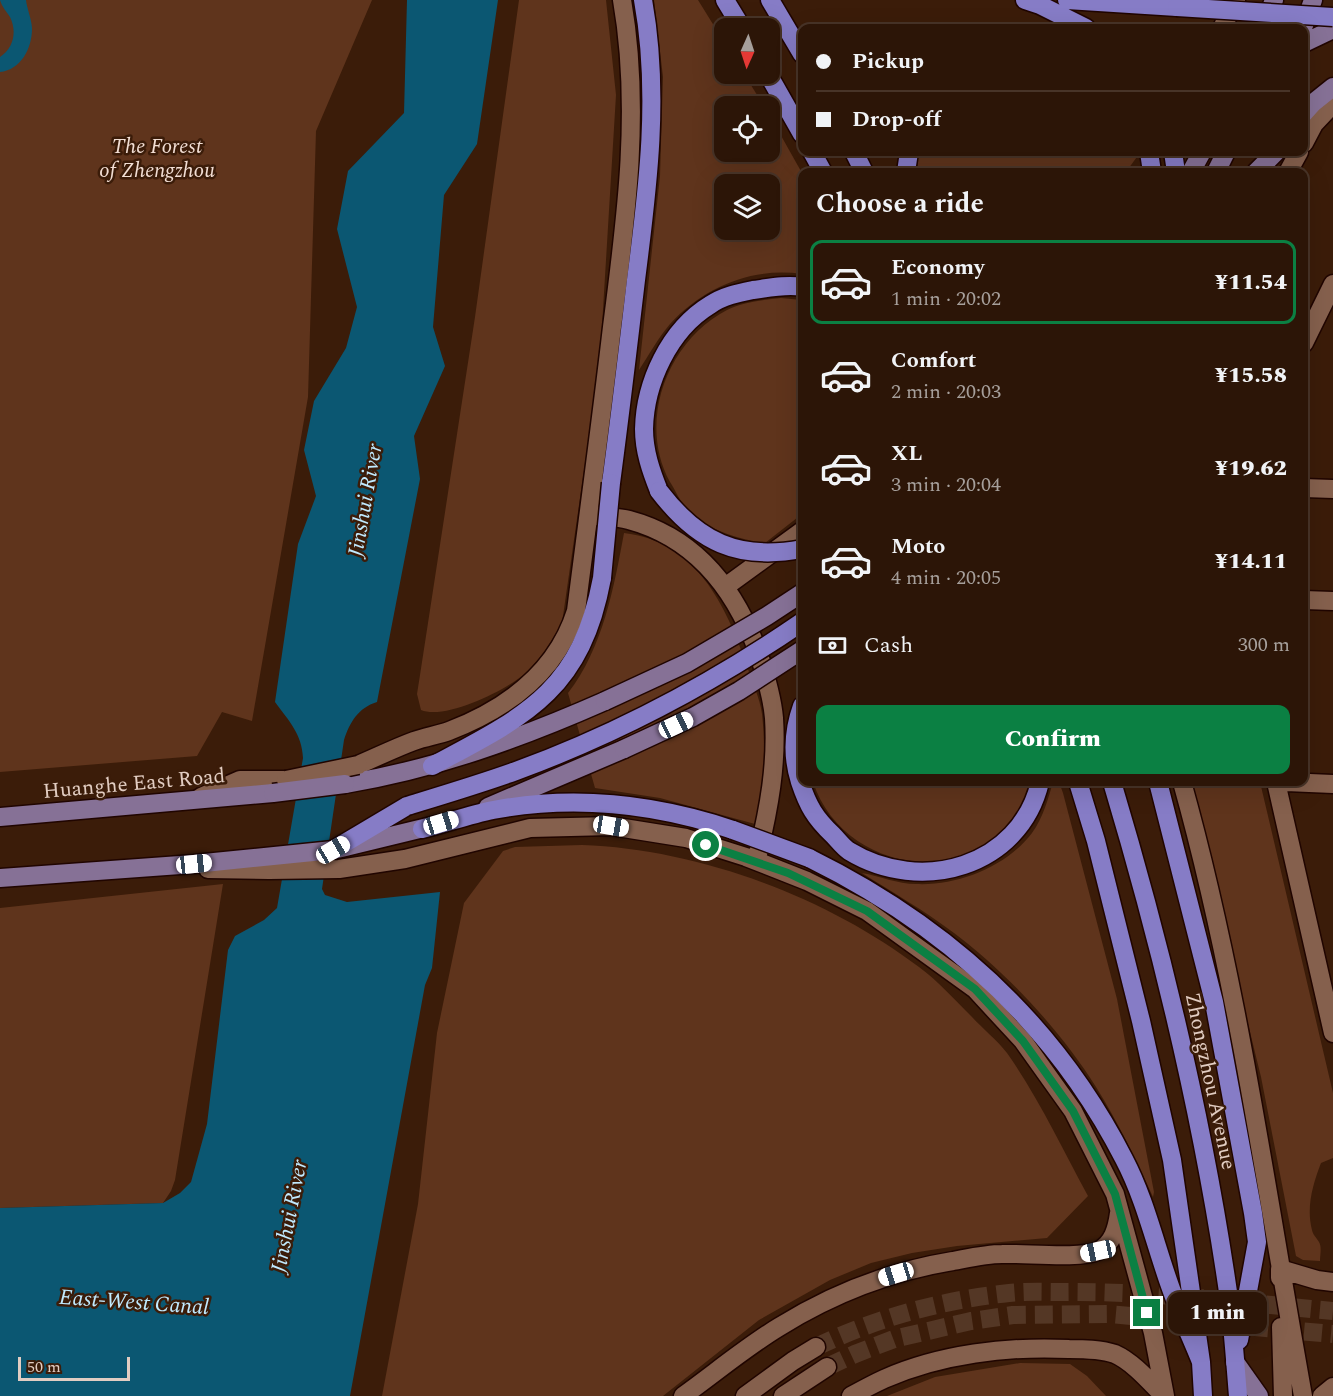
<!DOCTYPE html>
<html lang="en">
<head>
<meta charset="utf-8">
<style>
	:root { --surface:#2c1507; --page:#341e11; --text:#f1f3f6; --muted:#a69f9b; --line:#483428; --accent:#0b8043 }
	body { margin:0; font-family:Spectral,serif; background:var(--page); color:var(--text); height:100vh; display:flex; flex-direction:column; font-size:22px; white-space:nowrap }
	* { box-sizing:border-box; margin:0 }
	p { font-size:20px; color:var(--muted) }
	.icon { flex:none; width:33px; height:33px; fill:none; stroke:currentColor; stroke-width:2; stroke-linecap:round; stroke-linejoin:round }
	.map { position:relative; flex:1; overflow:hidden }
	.details { position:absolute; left:798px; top:168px; width:510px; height:618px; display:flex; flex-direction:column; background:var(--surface); border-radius:12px; box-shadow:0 6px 24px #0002,0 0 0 2px var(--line) }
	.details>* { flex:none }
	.hud { position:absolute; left:798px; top:24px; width:510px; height:132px; border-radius:12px; box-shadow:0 6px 24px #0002,0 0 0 2px var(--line); display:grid; align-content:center; height:132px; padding:0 18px; background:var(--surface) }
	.needle { width:39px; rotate:183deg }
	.controls { position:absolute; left:714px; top:18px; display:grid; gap:12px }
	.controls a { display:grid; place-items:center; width:66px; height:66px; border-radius:12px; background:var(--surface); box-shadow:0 6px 24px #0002,0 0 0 2px var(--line); font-size:30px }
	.scale { position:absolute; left:18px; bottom:15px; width:112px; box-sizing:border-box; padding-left:6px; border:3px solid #e2cdc2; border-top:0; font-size:16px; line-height:21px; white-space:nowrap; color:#e2cdc2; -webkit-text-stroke:4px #3b1c09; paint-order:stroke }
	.end { position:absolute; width:27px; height:27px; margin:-14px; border:8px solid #0b8043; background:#fff; box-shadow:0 0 0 3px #fff }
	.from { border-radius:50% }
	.bubble { position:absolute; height:42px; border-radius:12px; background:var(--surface); box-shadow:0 6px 24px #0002,0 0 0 2px var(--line); font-size:20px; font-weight:800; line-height:42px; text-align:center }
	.car { position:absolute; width:18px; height:36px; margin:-18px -9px; border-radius:8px; box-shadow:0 0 4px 2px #0007; background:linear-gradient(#fff 24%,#345 0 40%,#fff 0 76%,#345 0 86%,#fff 0) }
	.hud b { display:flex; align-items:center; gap:21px; height:57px; font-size:22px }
	.hud b+b { border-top:2px solid var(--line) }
	.hud i { width:15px; height:15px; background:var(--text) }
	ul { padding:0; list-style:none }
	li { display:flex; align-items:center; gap:18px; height:84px; margin:0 12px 9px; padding:0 6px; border:3px solid transparent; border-radius:12px }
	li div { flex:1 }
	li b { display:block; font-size:22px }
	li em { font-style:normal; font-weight:800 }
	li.on { border-color:var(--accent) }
	li>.icon { width:54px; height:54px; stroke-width:1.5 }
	h2 { padding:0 18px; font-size:27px; line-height:72px }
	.pay { display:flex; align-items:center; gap:15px; height:66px; padding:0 18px; font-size:22px }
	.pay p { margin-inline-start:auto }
	.button { display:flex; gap:12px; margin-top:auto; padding:12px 18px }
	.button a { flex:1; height:69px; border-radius:12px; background:var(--accent); color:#fff; font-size:24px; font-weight:800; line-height:69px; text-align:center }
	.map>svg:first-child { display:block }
	.green { fill:#5f341c; fill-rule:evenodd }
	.water { fill:#0b5772 }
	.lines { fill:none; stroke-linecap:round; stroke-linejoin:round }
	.minor-tunnel { stroke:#543725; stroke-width:18; stroke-dasharray:18 9; stroke-linecap:butt }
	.minor-casing { stroke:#200500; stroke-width:21 }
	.major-casing { stroke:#200500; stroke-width:21 }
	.highway-casing { stroke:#200500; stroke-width:21 }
	.minor { stroke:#85604d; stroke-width:18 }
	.major { stroke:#867196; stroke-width:18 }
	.highway { stroke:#867cc6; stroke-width:18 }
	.minor-bridge-casing { stroke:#200500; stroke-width:21; stroke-linecap:butt }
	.major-bridge-casing { stroke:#200500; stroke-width:21; stroke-linecap:butt }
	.highway-bridge-casing { stroke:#200500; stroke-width:21; stroke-linecap:butt }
	.minor-bridge { stroke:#85604d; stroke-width:18 }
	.major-bridge { stroke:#867196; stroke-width:18 }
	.highway-bridge { stroke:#867cc6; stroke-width:18 }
	.route { stroke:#0b8043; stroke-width:8 }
	.labels { text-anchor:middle; stroke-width:5; stroke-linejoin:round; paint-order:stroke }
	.park-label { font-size:21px; font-style:italic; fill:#f2ded4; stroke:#3b1c09 }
	.street-label { font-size:21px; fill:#e2cdc2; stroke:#3b1c09 }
	.water-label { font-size:22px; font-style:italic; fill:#c0eaff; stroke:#3b1c09 }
</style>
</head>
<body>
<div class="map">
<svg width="1333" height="1396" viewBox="0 0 1333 1396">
	<rect width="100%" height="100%" fill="#3b1c09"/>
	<path class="green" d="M0,0H372L316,131L308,397L252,721L222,712L197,756L0,772Z
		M519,0H606L616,95L600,359L562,623C551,642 540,660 523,675C504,691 445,720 421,710L417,694L420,675L475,317Z
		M654,0H698L724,42V74H744L764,106H724V152H770V116L802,173V274C752,267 704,287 670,324C658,338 649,355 639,370L660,176L663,77ZM770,184V230H724V184Z
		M918,152H1138L1139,154L1126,172H917Z
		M781,298L802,300V514L765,543C739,539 714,532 693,516C683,508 677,493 670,482C637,422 667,341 727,310C744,302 763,300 781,298Z
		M624,533C696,541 726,605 747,666C752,682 760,698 762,714C766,750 764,790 755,824L660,798L595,788L568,693C603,648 614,587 624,533Z
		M813,782H1032C1024,802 1013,825 995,839C932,887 837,856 813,782Z
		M1053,782H1059L1063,793L1117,999L1154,1192L1153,1197C1136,1160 1118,1122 1096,1087C1061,1031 1007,973 954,933C925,911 892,892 862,873C879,876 898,884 916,884C958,886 1006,867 1032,833C1043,818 1048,799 1053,782Z
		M1189,782H1260L1333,1093V1158L1321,1163C1313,1184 1306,1207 1312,1230C1313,1235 1316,1237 1319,1242C1322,1247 1320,1255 1320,1261L1303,1260L1296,1256L1261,1077Z
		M582,845C698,849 827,897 919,967C938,981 955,1000 972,1017C983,1029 997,1040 1007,1053C1038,1097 1062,1148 1088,1196L1047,1238L957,1246L912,1253L871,1263L830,1280L759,1320L663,1396H382L418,1204L437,1033L464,903L503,851L515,847Z
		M223,884L175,1180L171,1191L163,1203L0,1208V908Z
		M1020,1363L1070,1364L1087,1376L1106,1396H887L935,1377Z"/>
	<path class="water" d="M0,0H26C27,9 32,20 32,29C32,48 21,70 0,72V57C14,48 17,31 10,17C6,11 2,7 0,0Z
		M407,0H498L477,144L444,195L433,327L445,366L414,436L420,479L377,702C358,708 350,722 344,740L322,889L325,895L347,902L440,892L432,968L425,985L350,1396H0V1208L163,1203L180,1193L191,1182L207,1124L228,950L235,936L264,920L277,908L303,758C302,734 289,721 275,702L298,544L316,496L304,450L314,401L346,348L357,307L337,229L348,171L404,113Z"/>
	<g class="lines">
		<path class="minor-tunnel" d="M816,1347C876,1318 942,1300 1009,1293C1027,1291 1046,1292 1064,1292C1154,1291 1244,1303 1333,1311
			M827,1367L855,1354L894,1339L971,1321L1013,1315L1109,1314L1333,1334"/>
		<defs>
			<path id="minor" d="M1222,28L1236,0
				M1304,143L1314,124L1333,104
				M1288,172L1299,152
				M1304,343L1333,284
				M1304,488L1333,489
				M593,516C605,517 618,517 629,520C696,538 735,589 758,652C765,673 772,695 774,718C777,765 769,808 758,854
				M725,587L802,531
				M1304,600L1333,601
				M358,765C377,757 395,748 414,741C425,737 438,735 449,731C506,709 557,672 576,611C588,517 601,422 612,327C626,219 641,108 622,0
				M1182,782C1238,982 1266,1191 1303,1396
				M1276,782L1333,1033
				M1286,782L1333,784
				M201,797L240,780H286
				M208,869L269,870L339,869L405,859L530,828L611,826L686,838L746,857L807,881L867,911L975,989L1023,1041L1073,1111L1115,1194L1153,1333L1165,1396
				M1280,1278V1269L1317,1280L1333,1282
				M1281,1327L1283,1396
				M683,1396C715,1373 746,1347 779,1327C832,1294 892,1271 953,1261C969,1258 986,1254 1002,1254C1025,1253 1080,1259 1098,1251C1113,1244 1117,1228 1119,1213
				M745,1396L793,1361L816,1347
				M783,1396L827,1367
				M851,1396C862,1390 873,1384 884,1379C940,1354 1008,1346 1069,1349C1083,1349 1101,1349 1115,1354C1133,1362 1150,1382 1164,1396
				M1322,1396L1333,1387"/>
			<path id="major" d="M1263,28L1274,0
				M1303,28L1313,0
				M1304,43L1333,29
				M1304,113L1313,103L1333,87
				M1191,172L1202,152
				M1216,172L1226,152
				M1256,172L1276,152
				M345,784C436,769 521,738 605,701
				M488,807L624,749
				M0,817L273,793
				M0,878L194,864L333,850L436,825
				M1235,1362L1259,1396"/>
			<path id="highway" d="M725,0L742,28
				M770,0L802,54
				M1025,0L1040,5L1086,28
				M1067,0L1177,7
				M768,74L802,134
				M812,152L823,172
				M854,152L864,172
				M1173,152L1176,172
				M906,172L909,152
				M611,483C620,416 628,348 636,280C648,187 660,93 643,0
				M659,491C651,471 644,451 644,429C645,383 669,330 710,305C723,296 738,293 753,290C768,288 787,284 802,287
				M802,706C793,731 792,757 800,782C808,806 815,818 833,835C838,840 843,847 849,851C921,895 1020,867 1040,782
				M432,766C526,716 581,691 602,578
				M1078,782L1096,841L1141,1021L1172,1160L1201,1362L1203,1396
				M1112,782C1162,949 1203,1119 1228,1292C1233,1326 1235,1361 1238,1396
				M1158,782L1214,1002L1253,1213L1257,1242L1239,1340
				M422,829C446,823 469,815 493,810C574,795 656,804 733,830
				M333,850L407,806
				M809,858C945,925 1054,1022 1124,1159C1145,1199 1155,1244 1170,1286C1179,1312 1191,1337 1201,1362"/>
		</defs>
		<use href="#minor" class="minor-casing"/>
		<use href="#major" class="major-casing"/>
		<use href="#highway" class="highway-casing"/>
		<use href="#minor" class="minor"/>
		<use href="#major" class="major"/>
		<use href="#highway" class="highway"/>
		<defs>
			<path id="minor-bridge" d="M286,780L358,765"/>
			<path id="major-bridge" d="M605,701L687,663L767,616L802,593
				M624,749L693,717L739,691L802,650
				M273,793L345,784"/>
			<path id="highway-bridge" d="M1177,7L1333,17
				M1149,152L1152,172
				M659,491C698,542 738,561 802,549
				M602,578L611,483
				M407,806C443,795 480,784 516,771C617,734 713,683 802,622
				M733,830L809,858"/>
		</defs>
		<use href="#minor-bridge" class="minor-bridge-casing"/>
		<use href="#major-bridge" class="major-bridge-casing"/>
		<use href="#highway-bridge" class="highway-bridge-casing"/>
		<use href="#minor-bridge" class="minor-bridge"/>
		<use href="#major-bridge" class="major-bridge"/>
		<use href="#highway-bridge" class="highway-bridge"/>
	</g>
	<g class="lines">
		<path class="route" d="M706,845L788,873L867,911L975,989L1023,1041L1073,1111L1115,1194L1147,1313"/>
	</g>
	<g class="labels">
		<g class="park-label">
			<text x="157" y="153">The Forest<tspan x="157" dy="24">of Zhengzhou</tspan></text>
		</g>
		<g class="street-label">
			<text transform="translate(134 783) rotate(-5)" y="7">Huanghe East Road</text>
			<text transform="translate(1211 1081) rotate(78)" y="7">Zhongzhou Avenue</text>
		</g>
		<g class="water-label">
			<text transform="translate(364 500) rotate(-80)" y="8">Jinshui River</text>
			<text transform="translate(288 1216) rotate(-79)" y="8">Jinshui River</text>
			<text transform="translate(134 1301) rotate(4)" y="8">East-West Canal</text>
		</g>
	</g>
</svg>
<div class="controls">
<a><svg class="needle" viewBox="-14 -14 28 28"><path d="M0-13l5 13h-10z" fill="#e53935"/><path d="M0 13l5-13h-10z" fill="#a69f9b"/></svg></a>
<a><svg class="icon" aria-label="locate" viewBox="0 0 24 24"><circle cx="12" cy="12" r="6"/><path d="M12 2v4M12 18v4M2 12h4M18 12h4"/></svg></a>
<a><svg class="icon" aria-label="layers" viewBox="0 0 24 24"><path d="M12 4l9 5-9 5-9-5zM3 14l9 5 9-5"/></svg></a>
</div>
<div class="scale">50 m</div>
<i class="end from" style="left:706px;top:845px"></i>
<i class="end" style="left:1147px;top:1313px"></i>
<div class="bubble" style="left:1168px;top:1292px;width:99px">1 min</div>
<i class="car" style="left:676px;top:725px;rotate:65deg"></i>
<i class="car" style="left:441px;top:823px;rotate:73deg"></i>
<i class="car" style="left:611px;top:826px;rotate:99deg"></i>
<i class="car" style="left:333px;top:850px;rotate:60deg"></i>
<i class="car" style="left:194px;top:864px;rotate:84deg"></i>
<i class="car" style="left:1098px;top:1251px;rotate:258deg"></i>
<i class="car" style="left:896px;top:1274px;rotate:253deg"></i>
<div class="hud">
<b><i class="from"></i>Pickup</b>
<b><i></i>Drop-off</b>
</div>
<section class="details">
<h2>Choose a ride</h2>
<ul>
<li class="on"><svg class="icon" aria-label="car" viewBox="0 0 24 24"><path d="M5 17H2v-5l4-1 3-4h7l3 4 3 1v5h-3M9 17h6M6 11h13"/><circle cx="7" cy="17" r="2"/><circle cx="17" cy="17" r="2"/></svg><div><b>Economy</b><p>1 min · 20:02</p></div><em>¥11.54</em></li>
<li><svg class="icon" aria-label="car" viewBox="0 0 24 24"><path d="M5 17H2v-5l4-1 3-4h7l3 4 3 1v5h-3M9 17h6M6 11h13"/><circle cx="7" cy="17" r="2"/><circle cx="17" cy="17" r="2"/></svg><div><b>Comfort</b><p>2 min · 20:03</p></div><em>¥15.58</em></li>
<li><svg class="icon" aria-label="car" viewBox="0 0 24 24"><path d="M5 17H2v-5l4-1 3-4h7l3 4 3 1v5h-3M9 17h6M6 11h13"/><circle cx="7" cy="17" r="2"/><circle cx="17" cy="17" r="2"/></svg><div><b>XL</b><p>3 min · 20:04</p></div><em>¥19.62</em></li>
<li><svg class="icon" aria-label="car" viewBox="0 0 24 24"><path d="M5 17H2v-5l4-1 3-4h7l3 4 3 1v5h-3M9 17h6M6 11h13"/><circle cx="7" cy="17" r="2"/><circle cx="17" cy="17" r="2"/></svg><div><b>Moto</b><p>4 min · 20:05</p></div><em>¥14.11</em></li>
</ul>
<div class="pay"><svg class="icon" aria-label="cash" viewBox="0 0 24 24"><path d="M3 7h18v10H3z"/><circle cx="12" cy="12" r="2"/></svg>Cash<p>300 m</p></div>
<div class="button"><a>Confirm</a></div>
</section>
</div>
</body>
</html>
